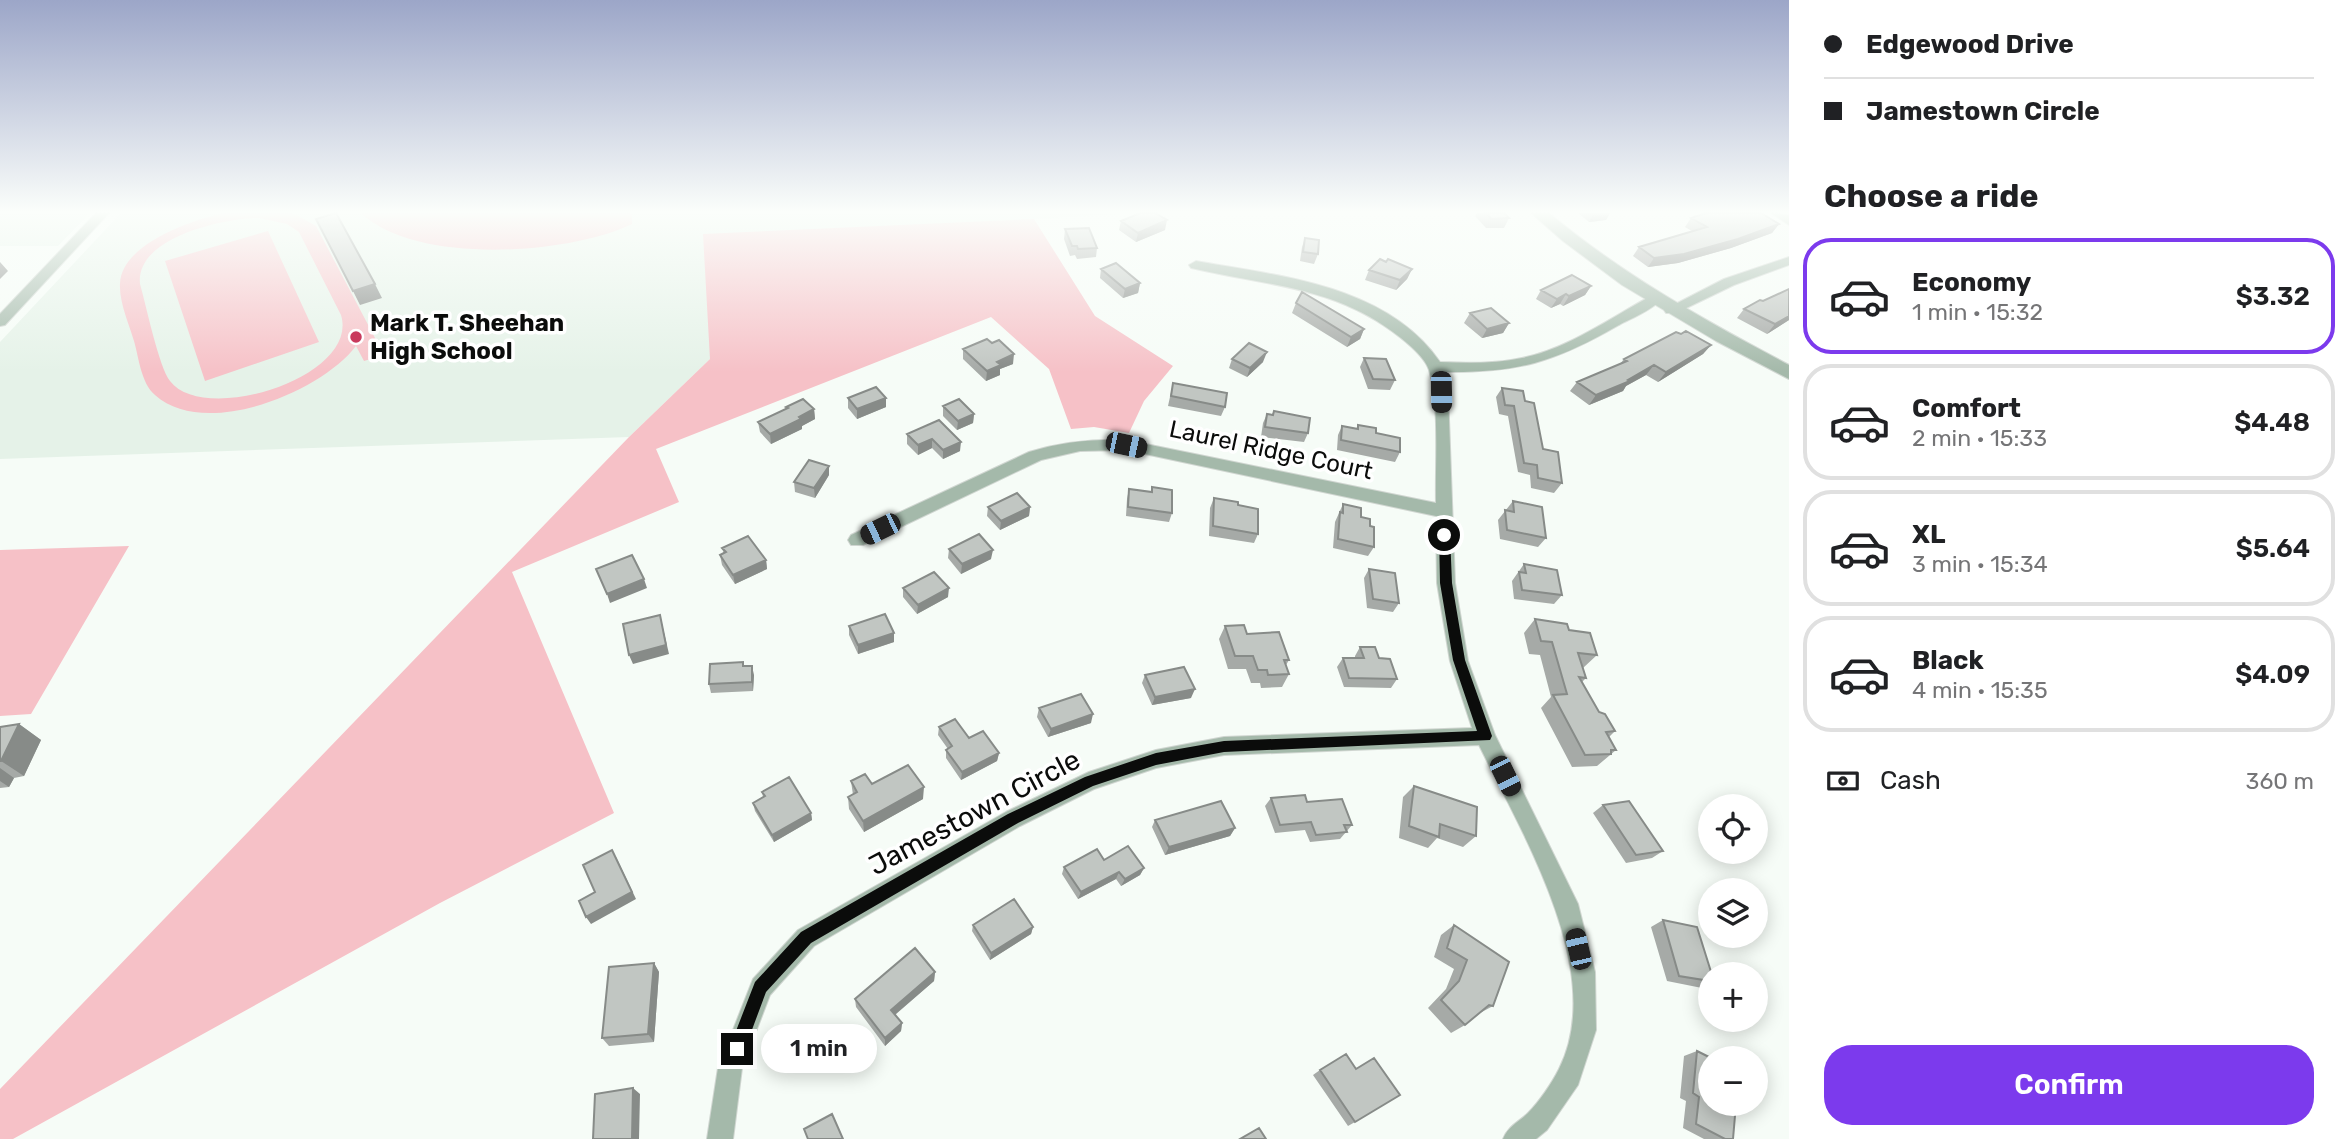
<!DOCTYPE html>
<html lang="en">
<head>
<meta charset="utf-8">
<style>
	:root { --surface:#fff; --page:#f6f6f6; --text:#202124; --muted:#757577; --line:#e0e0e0; --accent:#7c3aed }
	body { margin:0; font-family:Rubik,sans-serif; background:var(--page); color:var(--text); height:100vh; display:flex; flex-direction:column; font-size:26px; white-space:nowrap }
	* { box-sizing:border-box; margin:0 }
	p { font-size:23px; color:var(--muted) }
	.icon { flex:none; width:38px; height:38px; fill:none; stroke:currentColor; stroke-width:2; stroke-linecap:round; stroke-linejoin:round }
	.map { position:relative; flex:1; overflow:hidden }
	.details { display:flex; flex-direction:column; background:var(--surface); width:560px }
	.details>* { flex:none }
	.guide { display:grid; align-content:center; height:154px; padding:0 35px; background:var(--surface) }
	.tools { position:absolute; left:1698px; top:794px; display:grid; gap:14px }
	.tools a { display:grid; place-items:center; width:70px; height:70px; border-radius:50%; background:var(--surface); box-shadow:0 4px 18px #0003; font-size:35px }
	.end { position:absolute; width:32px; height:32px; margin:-16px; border:9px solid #0b0c0b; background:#fff; box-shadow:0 0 0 4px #fff }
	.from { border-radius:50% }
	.bubble { position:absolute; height:49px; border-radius:24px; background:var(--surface); box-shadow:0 4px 18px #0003; font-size:23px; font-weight:600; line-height:49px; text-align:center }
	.car { position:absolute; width:21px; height:42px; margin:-21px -10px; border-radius:9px; box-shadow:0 0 5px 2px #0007; background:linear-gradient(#222 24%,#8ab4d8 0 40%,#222 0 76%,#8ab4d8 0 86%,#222 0) }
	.guide b { display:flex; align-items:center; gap:24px; height:66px; font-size:26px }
	.guide b+b { border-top:2px solid var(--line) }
	.guide i { width:18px; height:18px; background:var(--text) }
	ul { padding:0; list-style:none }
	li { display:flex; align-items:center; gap:21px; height:116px; margin:0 14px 10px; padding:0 21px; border:4px solid var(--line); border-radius:28px }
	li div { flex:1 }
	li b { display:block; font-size:26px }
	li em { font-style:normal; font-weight:600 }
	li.selected { border-color:var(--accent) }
	li>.icon { width:63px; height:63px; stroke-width:1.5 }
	h2 { padding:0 35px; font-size:32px; line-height:84px }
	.pay { display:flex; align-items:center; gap:18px; height:77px; padding:0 35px; font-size:26px }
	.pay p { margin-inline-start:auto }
	.button { display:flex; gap:14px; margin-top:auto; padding:14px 35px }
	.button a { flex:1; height:80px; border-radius:28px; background:var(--accent); color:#fff; font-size:28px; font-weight:600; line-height:80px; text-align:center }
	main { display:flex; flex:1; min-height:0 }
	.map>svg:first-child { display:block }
	.built { fill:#e5f2e8 }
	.green { fill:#f6c1c7; fill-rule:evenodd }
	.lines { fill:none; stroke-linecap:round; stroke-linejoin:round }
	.minor-casing { stroke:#d0d6d1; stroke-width:2 }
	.tertiary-casing { stroke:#d0d6d1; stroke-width:2 }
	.minor { fill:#a4b9aa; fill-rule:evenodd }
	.tertiary { fill:#a4b9aa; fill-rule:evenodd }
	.wall { fill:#a6aaa7 }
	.shaded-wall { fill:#878b88 }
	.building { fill:#c1c6c2; stroke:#878b88; stroke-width:2 }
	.route { fill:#0b0c0b }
	.poi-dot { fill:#c93a5d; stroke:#fff; stroke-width:2.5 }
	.labels { text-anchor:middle; stroke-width:7; stroke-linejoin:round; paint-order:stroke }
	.poi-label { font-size:24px; font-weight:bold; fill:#0b0c0b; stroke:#fff; text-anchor:start }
	.street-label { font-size:24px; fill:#0b0c0b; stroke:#fff }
	.near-street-label { font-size:28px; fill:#0b0c0b; stroke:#fff }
</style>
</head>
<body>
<main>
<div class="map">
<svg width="1789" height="1139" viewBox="0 0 1789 1139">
	<rect width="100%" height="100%" fill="#f6fcf7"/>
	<path class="built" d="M0,213H90L58,246H0Z
		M121,213H1140L980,222L710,359L629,437L0,459V342Z"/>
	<path class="green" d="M224,213H293L316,226L384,355L364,361L356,346C321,392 205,440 155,395C141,383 139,358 134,341C129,324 119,302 120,284C121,244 192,220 224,213ZM259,218L287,224L299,232L341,315C360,377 204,426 170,381C159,367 146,305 140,284C135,237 225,218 259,218Z
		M361,213H631L632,214V224C568,255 415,265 361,213Z
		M1034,219L1095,316L1173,366L1144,401L1129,433L1094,427L1071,429L1049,369L991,317L656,449L679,502L512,572L614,813L440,903L13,1139H0V1089L629,437L710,359L703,234Z
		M268,231L319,342L205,381L165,261Z
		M129,546L31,714L0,716V550Z"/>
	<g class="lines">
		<defs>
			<path id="minor" d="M96,213H109L5,325L0,326V314Z
				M1771,213L1789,215V225Z
				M1789,257V265L1734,285L1676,313H1666L1664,310L1724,279Z
				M1196,261C1280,276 1387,285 1440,362C1467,363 1495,364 1522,358C1567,349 1609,319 1649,297H1659L1661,300C1650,311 1632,318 1619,325C1555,362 1518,373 1444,372L1448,392L1455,583L1468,661L1495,735L1578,904L1595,972L1596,1030L1578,1085L1547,1130L1536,1139H1503C1508,1126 1519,1122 1528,1113C1539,1102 1552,1083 1559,1069C1608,972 1521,832 1479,745L1224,755L1156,768L1094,789L1020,826L814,946L770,995L742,1068L733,1139H707L718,1068L753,979L798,930L1006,812L1089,772L1156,750L1224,737L1472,728L1450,661L1437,583L1436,516L1126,450L1080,451L1041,460L863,545H851L848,540L851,535L1029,452C1062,442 1092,439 1126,440L1436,503C1435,464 1440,406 1429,370C1425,358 1411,346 1401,338C1336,286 1268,286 1191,268L1189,265Z"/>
			<path id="tertiary" d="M1531,213H1549C1623,275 1704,320 1789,365V379L1716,341L1622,285L1563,241Z"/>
		</defs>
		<use href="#minor" class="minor-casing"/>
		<use href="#tertiary" class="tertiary-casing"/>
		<use href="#minor" class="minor"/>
		<use href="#tertiary" class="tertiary"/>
	</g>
	<path class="wall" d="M1477,213H1504L1509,218L1504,228H1486L1475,216Z
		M1578,213H1610L1606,220L1589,222Z
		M1691,218L1779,224L1772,233L1731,248L1678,263L1648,267L1633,256L1639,247L1692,231L1685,227Z
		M1121,221L1165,230L1136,242L1119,230Z
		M1065,229L1097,248L1096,257L1077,259L1075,255L1070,256L1064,239Z
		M1305,238L1318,254L1314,264L1300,261L1302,247Z
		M1101,269L1140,283L1138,293L1123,298L1100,278Z
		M1412,269L1407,279L1396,290L1365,280L1369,270Z
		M1591,286L1585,295L1563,306L1560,304L1551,308L1536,299L1541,290Z
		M1296,303L1364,329L1360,339L1347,347L1292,313Z
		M1744,309L1789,320L1767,334L1737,318Z
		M1470,313L1509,323L1503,333L1482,338L1464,323Z
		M1681,334L1711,345L1703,354L1658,382L1646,375L1626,386L1623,391L1589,405L1570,391L1577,382L1620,364L1624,359Z
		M992,343L1013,364L1000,369V375L986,381L963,359V349Z
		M1364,358L1395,380L1390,390L1368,389L1360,367Z
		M1232,359L1263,362L1247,377L1229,368Z
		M1173,383L1225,407L1221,416L1168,406Z
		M1502,388L1525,401L1543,449L1562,483L1554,493L1531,488L1530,475L1518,472L1508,416L1499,414L1496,397Z
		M848,398L886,407L857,419L848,408Z
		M943,406L974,414L973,423L957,430L943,416Z
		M786,407L814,409L815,419L802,426V429L771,444L760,432L758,422L786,409Z
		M1274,411L1308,433L1304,442L1261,437L1263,423L1267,414L1272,415Z
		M939,420L960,451L943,459L932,448L918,455L907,444V434Z
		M1358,425L1376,433L1400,452L1395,462L1337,450L1338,435L1342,426L1356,429Z
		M829,475L815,498L795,492L794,482Z
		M1152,487L1172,513L1169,522L1126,516L1127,499L1129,489L1151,492Z
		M1214,498L1238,505L1258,534L1254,543L1209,536L1210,508Z
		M1513,501L1546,538L1538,547L1500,539L1498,520Z
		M1343,504L1361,517L1374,547L1368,556L1333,548L1335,522Z
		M988,507H1030L1029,516L1000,530L987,516Z
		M722,548L766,560L767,569L735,584L722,565L720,555L724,554Z
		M949,549L991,559L961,574L948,558Z
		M1524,564L1562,595L1554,604L1514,599L1512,581Z
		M1369,569L1399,603L1393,612L1367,608L1364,578Z
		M903,588L948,597L917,614L903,597Z
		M1535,619L1569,630L1597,655L1583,668L1586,678L1582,682L1599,712L1615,731L1609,737L1616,750L1597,766L1572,767L1541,708L1551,697L1540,655L1529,654L1524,633Z
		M849,626L894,642L858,654L849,635Z
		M1225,626L1247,634L1289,660L1286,665L1289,674L1282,687L1261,688L1260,683H1251L1246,669H1228L1219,639Z
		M1360,647L1379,658L1397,679L1391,688L1344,687L1337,667L1343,658H1355V656Z
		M754,675L753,691L711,693L709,684Z
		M1145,675L1191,698L1152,705L1142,683Z
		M1039,708L1091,723L1048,737L1037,717Z
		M19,724L41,740L24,776L14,778L9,787L0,788V727Z
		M939,727L969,738L999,753L997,761L961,780L946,758V750L948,749L938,735Z
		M851,781L923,799L864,832L849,809L848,797L853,795Z
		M1414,786L1476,836L1463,847L1437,838L1428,848L1399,838L1403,797Z
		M762,792L811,813L812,820L774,842L755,811L753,803L763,797Z
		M1271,798L1307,802L1352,825L1340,839L1310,842L1305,830L1275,833L1265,806Z
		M1603,805L1663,851L1652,858L1626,863L1593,813Z
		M1155,820L1235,828L1230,836L1165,855L1152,827Z
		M1104,860L1144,868L1140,875L1121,886L1116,879L1078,899L1062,874L1064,867Z
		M1663,920L1710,975V984L1702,988L1667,981L1651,927Z
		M973,925L1033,927L1031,934L990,960L972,931Z
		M1454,925L1493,1006L1478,1014L1465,1025L1451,1033L1428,1008L1446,989L1454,969L1434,957L1441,935Z
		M654,963L659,972L654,1042L609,1046L602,1038Z
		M935,972L934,981L895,1015L902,1023L901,1031L885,1046L856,1007L855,999Z
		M1697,1051L1733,1139H1704L1683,1128L1686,1101L1680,1098L1684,1056Z
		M1356,1069L1355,1122L1348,1126L1313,1075L1320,1070Z"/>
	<path class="shaded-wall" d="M1594,213H1610L1606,220L1589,222Z
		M1167,220L1165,230L1136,242L1138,233Z
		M1779,224L1772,233L1731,248L1678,263L1648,267L1654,258Z
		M0,262L8,271L0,279Z
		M1412,269L1407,279L1396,290L1400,280Z
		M1140,283L1138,293L1123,298L1125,289Z
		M375,284L382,298L360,305L353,291Z
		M1591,286L1585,295L1563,306L1569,296Z
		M1566,294L1560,304L1551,308L1557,299Z
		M1789,316V320L1767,334L1775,324Z
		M1509,323L1503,333L1482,338L1487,329Z
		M1364,329L1360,339L1347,347L1351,337Z
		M1711,345L1703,354L1658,382L1666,372Z
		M1267,352L1263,362L1247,377L1250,368Z
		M1014,354L1013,364L1000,369V375L986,381L987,371L997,362Z
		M1654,365L1646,375L1626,386L1623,391L1589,405L1596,395Z
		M886,398V407L857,419V409Z
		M814,409L815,419L802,426V429L771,444L770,434Z
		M974,414L973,423L957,430L958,421Z
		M932,439V448L918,455V445Z
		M961,442L960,451L943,459V450Z
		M829,466V475L815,498L814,488Z
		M1030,507L1029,516L1000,530L1001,521Z
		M993,550L991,559L961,574L962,564Z
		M766,560L767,569L735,584L733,575Z
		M644,579L647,588L610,603L607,594Z
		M949,588L948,597L917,614L918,605Z
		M660,615L669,654L633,664L629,655Z
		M894,633V642L858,654V645Z
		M752,666L754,675L753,691L752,682Z
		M1195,689L1191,698L1152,705L1155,697Z
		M1093,714L1091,723L1048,737L1051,729Z
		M19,724L41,740L24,776L1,761Z
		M999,753L997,761L961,780L962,772Z
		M0,768L14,778L9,787L0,781Z
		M924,787L923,799L864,832L863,821Z
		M811,813L812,820L774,842L772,835Z
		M1235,828L1230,836L1165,855L1169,847Z
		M616,857L636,899L591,924L586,917Z
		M1144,868L1140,875L1121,886L1125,879Z
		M1119,872L1116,879L1078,899L1081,892Z
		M1033,927L1031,934L990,960L991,953Z
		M654,963L659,972L654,1042L648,1034Z
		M935,972L934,981L891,1018V1010Z
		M902,1023L901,1031L885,1046V1038Z
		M633,1088L640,1094L639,1139H632Z"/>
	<path class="building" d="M336,213L375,284L353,291L316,219Z
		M1140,213H1155L1167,220L1138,233L1121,221Z
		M1486,213H1504L1509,218L1491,219Z
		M1706,213H1761L1779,224L1738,239L1684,254L1654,258L1639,247L1707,227L1691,218Z
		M1089,228L1097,248L1078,249L1077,246H1072L1065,229Z
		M1305,238L1319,240L1318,254L1303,252Z
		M1380,259L1386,262L1388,259L1412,269L1400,280L1369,270Z
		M1116,263L1140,283L1125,289L1101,269Z
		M1572,275L1591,286L1569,296L1566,294L1557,299L1541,290Z
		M1789,289V316L1775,324L1744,309L1760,300L1763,301Z
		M1302,292L1364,329L1351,337L1296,303Z
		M1491,308L1509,323L1487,329L1470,313Z
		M1686,331L1711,345L1666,372L1654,365L1628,380L1630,381L1596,395L1577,382L1627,361L1624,359L1676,332L1681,334Z
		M987,339L992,343L999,340L1014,354L997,362L1001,365L987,371L963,349Z
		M1249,343L1267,352L1250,368L1232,359Z
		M1364,358L1386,359L1395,380L1373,379Z
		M1173,383L1227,393L1225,407L1171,396Z
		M876,387L886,398L857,409L848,398Z
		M1502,388L1523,391L1525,401L1534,403L1543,449L1558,452L1562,483L1538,478L1537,465L1524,463L1514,406L1505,405Z
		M803,399L814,409L799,417L801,419L770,434L758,422L788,408L786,407Z
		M959,399L974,414L958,421L943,406Z
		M1274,411L1310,418L1308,433L1265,427L1267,414L1273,415Z
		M939,420L961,442L943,450L932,439L918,445L907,434Z
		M1358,425L1376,428V433L1400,438V452L1341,440L1342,426L1358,429Z
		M809,460L829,466L814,488L794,482Z
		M1152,487L1172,490V513L1128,507L1129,489L1152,492Z
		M1017,493L1030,507L1001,521L988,507Z
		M1214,498L1238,502V505L1258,509V534L1213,526Z
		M1513,501L1542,507L1546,538L1507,530L1505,510L1514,512Z
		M1343,504L1361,508V517L1370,519V526L1374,527V547L1338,539L1340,512L1343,513Z
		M979,534L993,550L962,564L949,549Z
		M748,536L766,560L733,575L720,555L726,552L722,548Z
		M632,555L644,579L607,594L596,569Z
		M1524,564L1557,570L1562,595L1522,590L1519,572L1526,573Z
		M1369,569L1395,573L1399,603L1373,599Z
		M934,572L949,588L918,605L903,588Z
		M885,614L894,633L858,645L849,626Z
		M660,615L666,645L629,655L623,624Z
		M1535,619L1567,624L1569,630L1590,633L1597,655L1578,653L1586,678L1579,677L1599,712L1605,714L1615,731L1606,732L1616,750H1611V754L1585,755L1553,695L1567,694L1552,642L1541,641Z
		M1244,625L1247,634L1279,632L1289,660H1284L1289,674L1268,675L1267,670H1258L1253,656H1235L1225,626Z
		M1360,647H1375L1379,658L1390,659L1397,679L1349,678L1343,658H1364Z
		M743,662V666H752V682L709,684L710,664Z
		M1184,667L1195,689L1155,697L1145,675Z
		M1081,694L1093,714L1051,729L1039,708Z
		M955,719L969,738L983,731L999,753L962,772L946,750L952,746L939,727Z
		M19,724L1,761H0V727Z
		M908,765L924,787L863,821L848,797L857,792L851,781L865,774L872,784Z
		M789,777L811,813L772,835L753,803L765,796L762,792Z
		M1414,786L1477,807L1476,836L1440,824L1439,837L1409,826Z
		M1305,795L1307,802L1342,799L1352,825H1344L1347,832L1316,835L1311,822L1280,825L1271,798Z
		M1221,801L1235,828L1169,847L1155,820Z
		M1629,801L1663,851L1636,855L1603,805Z
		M1128,846L1144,868L1125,879L1119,872L1081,892L1064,867L1097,849L1104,860Z
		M612,850L632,892L586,917L579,901L595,892L583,865Z
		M1014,899L1033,927L991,953L973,925Z
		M1663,920L1697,927L1712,975H1710V981L1679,976Z
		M1454,925L1509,962L1493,1006L1489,1005L1465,1025L1441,1000L1459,981L1467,960L1447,948Z
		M915,948L935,972L891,1010L902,1023L885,1038L855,999Z
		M654,963L648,1034L602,1038L609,967Z
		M1697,1051L1713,1059H1710V1104H1736L1733,1139H1725L1696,1124L1699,1097L1693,1093Z
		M1346,1054L1356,1069L1374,1058L1400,1095L1355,1122L1320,1070Z
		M633,1088L632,1139H593L595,1094Z
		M832,1114L843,1139H808L804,1129Z
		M1259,1128L1266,1139H1240Z"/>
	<linearGradient id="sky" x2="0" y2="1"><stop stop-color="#9ca6c8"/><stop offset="0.57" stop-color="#fbfefb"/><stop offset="1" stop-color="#fbfefb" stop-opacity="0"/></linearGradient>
	<rect width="1789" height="372" fill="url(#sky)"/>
	<path class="route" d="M1444,531L1450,535L1452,583L1465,660L1492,736L1490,740L1224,752L1156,765L1093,786L1018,823L811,943L766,992L743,1054L737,1057L732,1054L729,1049L755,982L801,932L1008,814L1085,777L1156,753L1224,741L1477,731L1453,660L1440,583L1439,535Z"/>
	<circle class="poi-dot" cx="356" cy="337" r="7"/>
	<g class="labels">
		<g class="poi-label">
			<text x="370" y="331">Mark T. Sheehan<tspan x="370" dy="28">High School</tspan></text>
		</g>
		<g class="street-label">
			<text transform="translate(1271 450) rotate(12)" y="8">Laurel Ridge Court</text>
		</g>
		<g class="near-street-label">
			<text transform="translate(974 812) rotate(-28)" y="10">Jamestown Circle</text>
		</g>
	</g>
</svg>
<div class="tools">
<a><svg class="icon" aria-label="locate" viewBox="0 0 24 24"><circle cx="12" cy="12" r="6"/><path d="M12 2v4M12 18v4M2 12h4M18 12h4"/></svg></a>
<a><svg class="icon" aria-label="layers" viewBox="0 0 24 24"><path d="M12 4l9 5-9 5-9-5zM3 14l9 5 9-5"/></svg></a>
<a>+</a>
<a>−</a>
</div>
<i class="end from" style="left:1444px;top:535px"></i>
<i class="end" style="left:737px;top:1049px"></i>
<div class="bubble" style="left:761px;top:1024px;width:116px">1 min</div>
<i class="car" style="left:1441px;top:392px;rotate:179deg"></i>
<i class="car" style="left:1126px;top:445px;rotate:102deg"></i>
<i class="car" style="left:880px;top:529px;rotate:244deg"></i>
<i class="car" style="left:1505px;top:776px;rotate:154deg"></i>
<i class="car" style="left:1578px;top:949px;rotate:347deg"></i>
</div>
<section class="details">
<div class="guide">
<b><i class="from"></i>Edgewood Drive</b>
<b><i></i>Jamestown Circle</b>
</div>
<h2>Choose a ride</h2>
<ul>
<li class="selected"><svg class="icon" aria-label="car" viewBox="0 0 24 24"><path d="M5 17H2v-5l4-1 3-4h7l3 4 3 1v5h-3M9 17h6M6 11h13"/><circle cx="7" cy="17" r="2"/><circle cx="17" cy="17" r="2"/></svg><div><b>Economy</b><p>1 min · 15:32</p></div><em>$3.32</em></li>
<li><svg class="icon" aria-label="car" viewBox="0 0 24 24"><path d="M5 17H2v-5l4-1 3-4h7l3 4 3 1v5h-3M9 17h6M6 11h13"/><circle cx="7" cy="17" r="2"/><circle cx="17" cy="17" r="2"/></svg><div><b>Comfort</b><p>2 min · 15:33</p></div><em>$4.48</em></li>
<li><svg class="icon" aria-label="car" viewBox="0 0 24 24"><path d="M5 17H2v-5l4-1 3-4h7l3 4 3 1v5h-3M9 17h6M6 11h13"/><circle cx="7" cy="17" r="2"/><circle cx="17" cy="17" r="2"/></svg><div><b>XL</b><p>3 min · 15:34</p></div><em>$5.64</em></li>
<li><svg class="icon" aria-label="car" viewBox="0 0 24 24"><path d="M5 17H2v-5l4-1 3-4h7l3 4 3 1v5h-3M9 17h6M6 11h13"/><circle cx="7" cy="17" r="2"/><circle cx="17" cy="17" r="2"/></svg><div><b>Black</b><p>4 min · 15:35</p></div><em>$4.09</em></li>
</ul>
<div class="pay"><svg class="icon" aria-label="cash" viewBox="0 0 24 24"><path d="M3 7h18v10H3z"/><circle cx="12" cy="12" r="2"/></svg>Cash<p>360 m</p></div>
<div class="button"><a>Confirm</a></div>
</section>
</main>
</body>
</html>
